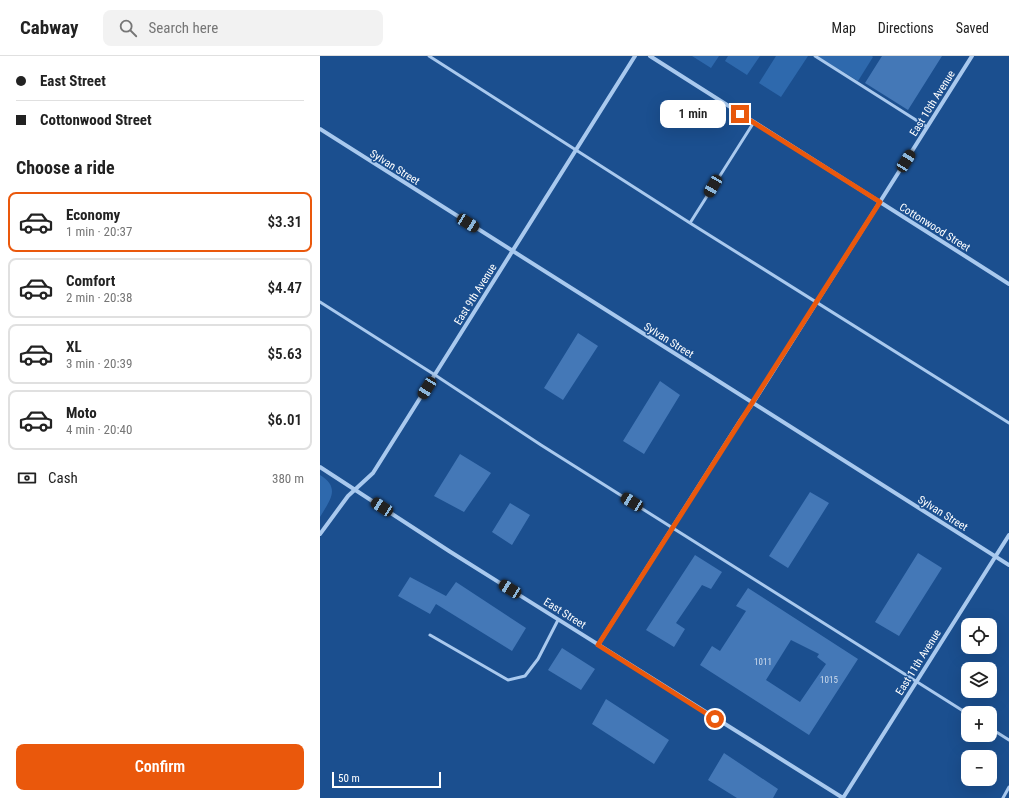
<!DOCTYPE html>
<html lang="en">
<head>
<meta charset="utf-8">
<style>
	:root { --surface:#fff; --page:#f2f2f2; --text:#222; --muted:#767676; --line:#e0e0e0; --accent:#ea580c }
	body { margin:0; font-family:"Roboto Condensed",sans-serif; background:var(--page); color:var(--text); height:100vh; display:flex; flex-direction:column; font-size:15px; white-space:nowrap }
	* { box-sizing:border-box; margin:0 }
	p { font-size:13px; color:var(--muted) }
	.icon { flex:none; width:22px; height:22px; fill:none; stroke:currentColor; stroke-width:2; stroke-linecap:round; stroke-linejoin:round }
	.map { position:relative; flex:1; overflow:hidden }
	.sheet { display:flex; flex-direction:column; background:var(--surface); width:320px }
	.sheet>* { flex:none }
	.guide { display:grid; align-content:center; height:88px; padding:0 16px; background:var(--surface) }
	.fabs { position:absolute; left:641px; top:562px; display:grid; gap:8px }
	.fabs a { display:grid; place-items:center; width:36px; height:36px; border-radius:8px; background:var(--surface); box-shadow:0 4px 16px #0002; font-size:20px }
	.scale { position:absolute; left:12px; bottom:10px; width:109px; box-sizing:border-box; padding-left:4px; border:2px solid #fff; border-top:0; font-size:11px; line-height:14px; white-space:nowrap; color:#fff; -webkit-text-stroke:3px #1b4f8f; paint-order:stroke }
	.end { position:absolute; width:18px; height:18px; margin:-9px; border:5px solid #ea580c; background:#fff; box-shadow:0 0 0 2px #fff }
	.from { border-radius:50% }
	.bubble { position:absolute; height:28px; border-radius:8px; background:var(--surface); box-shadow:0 4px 16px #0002; font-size:13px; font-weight:600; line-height:28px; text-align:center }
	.car { position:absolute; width:12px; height:24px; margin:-12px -6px; border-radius:5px; box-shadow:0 0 3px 1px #0007; background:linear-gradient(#222 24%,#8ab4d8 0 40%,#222 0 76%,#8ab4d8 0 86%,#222 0) }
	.guide b { display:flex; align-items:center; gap:14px; height:38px; font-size:15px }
	.guide b+b { border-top:1px solid var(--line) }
	.guide i { width:10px; height:10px; background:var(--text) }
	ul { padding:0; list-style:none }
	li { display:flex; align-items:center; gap:12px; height:60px; margin:0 8px 6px; padding:0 8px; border:2px solid var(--line); border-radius:8px }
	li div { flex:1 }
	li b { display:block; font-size:15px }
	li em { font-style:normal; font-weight:600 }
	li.selected { border-color:var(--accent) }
	li>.icon { width:36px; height:36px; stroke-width:1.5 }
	h2 { padding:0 16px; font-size:18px; line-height:48px }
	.pay { display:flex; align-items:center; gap:10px; height:44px; padding:0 16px; font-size:15px }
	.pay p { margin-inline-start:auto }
	.button { display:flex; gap:8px; margin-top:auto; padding:8px 16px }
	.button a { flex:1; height:46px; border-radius:8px; background:var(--accent); color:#fff; font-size:16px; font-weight:600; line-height:46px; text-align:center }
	header { display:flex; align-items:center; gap:24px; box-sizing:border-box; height:56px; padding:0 20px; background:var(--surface); border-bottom:1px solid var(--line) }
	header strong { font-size:19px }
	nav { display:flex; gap:22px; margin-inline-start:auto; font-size:14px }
	.search { width:280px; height:36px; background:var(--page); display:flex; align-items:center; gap:10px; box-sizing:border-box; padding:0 14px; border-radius:8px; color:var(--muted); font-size:15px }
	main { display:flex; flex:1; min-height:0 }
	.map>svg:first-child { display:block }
	.green { fill:#2e69ad }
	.building { fill:#4478b7; fill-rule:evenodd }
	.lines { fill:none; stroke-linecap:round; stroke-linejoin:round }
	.lane { stroke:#a9c9ee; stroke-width:3 }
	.street { stroke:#a9c9ee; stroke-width:4 }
	.route { stroke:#ea580c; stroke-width:5 }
	.labels { text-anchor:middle; stroke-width:3; stroke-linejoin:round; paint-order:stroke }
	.number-label { font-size:9px; fill:#d0dded }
	.street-label { font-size:11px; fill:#fff; stroke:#1b4f8f }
</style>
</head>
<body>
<header>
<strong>Cabway</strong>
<div class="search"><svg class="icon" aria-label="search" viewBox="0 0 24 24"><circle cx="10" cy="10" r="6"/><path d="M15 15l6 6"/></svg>Search here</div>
<nav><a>Map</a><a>Directions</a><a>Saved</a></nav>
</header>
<main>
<section class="sheet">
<div class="guide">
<b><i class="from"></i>East Street</b>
<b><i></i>Cottonwood Street</b>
</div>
<h2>Choose a ride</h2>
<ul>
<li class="selected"><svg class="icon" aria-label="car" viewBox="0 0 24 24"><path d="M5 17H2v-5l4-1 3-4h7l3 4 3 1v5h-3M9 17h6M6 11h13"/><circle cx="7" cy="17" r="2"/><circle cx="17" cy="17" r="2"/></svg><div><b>Economy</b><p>1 min · 20:37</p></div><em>$3.31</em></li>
<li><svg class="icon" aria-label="car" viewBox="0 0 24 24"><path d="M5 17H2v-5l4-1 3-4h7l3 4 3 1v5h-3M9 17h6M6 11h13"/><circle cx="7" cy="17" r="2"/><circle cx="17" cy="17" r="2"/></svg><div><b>Comfort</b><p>2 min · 20:38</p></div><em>$4.47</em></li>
<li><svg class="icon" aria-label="car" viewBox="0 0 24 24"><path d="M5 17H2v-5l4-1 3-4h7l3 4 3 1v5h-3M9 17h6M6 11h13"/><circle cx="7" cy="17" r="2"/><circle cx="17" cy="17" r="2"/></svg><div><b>XL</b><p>3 min · 20:39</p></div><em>$5.63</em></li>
<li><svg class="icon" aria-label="car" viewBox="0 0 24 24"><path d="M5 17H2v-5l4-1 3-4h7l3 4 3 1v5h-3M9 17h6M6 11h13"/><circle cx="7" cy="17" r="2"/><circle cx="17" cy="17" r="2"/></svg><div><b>Moto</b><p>4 min · 20:40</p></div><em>$6.01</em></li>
</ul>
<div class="pay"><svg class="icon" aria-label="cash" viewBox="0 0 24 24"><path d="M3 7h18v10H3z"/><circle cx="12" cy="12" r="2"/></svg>Cash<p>380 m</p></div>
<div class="button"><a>Confirm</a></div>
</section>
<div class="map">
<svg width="689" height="742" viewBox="0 0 689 742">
	<rect width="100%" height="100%" fill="#1b4f8f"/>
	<path class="green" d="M372,0H399L391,12Z
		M408,0H440L427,19L405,5Z
		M456,0H488L461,41L439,27Z
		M497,0H552L553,1L538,25Z
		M0,419C21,432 10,444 0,461Z"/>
	<path class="building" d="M562,0H622L588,54L545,27Z
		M258,277L278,290L243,344L224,332Z
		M340,325L360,339L324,398L303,385Z
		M140,398L171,417L144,456L114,440Z
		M490,436L509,447L468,512L449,500Z
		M190,447L210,459L192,489L172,476Z
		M598,497L622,512L579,580L555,566Z
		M375,499L402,516L391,533L382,529L356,567L365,573L354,591L326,574Z
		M90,521L126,540L136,526L206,572L192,595L116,548L110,558L78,540Z
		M428,532L538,603L489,679L380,609L392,590L400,595L426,555L416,550ZM471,584L499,598L497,601L506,608L480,646L446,624Z
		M242,592L275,613L261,634L228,614Z
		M286,643L349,684L334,708L272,668Z
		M404,697L458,733L453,742H417L388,724Z"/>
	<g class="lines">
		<path class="lane" d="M109,0L370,167L689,367
			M495,0L607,71
			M370,167L434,66
			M0,246L115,319L221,389L648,658
			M110,579L188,624L205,620L218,603L238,564
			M670,672L689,684
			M683,742L689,731"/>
		<path class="street" d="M330,0L689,228
			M0,73L689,509
			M0,411L129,495L523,742
			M0,478L28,440L53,417L315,0
			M278,589L420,365L433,347L652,0
			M523,742L689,479"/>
	</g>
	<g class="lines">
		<path class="route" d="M395,663L278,589L560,146L420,58"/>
	</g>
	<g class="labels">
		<g class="number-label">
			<text x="443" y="609">1011</text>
			<text x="509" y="627">1015</text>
		</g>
		<g class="street-label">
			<text transform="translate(612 47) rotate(-58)" y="4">East 10th Avenue</text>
			<text transform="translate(75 111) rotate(32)" y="4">Sylvan Street</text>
			<text transform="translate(615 171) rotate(32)" y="4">Cottonwood Street</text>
			<text transform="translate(155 238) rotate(-58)" y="4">East 9th Avenue</text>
			<text transform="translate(349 284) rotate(32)" y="4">Sylvan Street</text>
			<text transform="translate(623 457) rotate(32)" y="4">Sylvan Street</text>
			<text transform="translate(245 557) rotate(32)" y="4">East Street</text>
			<text transform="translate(598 606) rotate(-58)" y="4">East 11th Avenue</text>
		</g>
	</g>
</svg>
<div class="fabs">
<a><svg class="icon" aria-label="locate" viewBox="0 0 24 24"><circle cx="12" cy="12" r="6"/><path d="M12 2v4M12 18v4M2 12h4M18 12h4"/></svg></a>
<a><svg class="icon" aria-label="layers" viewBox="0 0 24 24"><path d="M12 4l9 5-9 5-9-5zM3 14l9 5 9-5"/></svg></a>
<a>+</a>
<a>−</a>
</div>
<div class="scale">50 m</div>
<i class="end from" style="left:395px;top:663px"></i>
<i class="end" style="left:420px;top:58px"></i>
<div class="bubble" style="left:340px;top:44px;width:66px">1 min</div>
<i class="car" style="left:586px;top:105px;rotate:32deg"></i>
<i class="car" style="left:393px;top:130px;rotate:210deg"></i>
<i class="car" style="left:148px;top:167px;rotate:122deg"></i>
<i class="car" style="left:107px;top:332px;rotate:212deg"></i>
<i class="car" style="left:312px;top:446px;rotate:302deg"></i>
<i class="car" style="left:62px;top:451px;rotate:303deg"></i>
<i class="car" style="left:190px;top:533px;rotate:302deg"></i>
</div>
</main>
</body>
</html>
